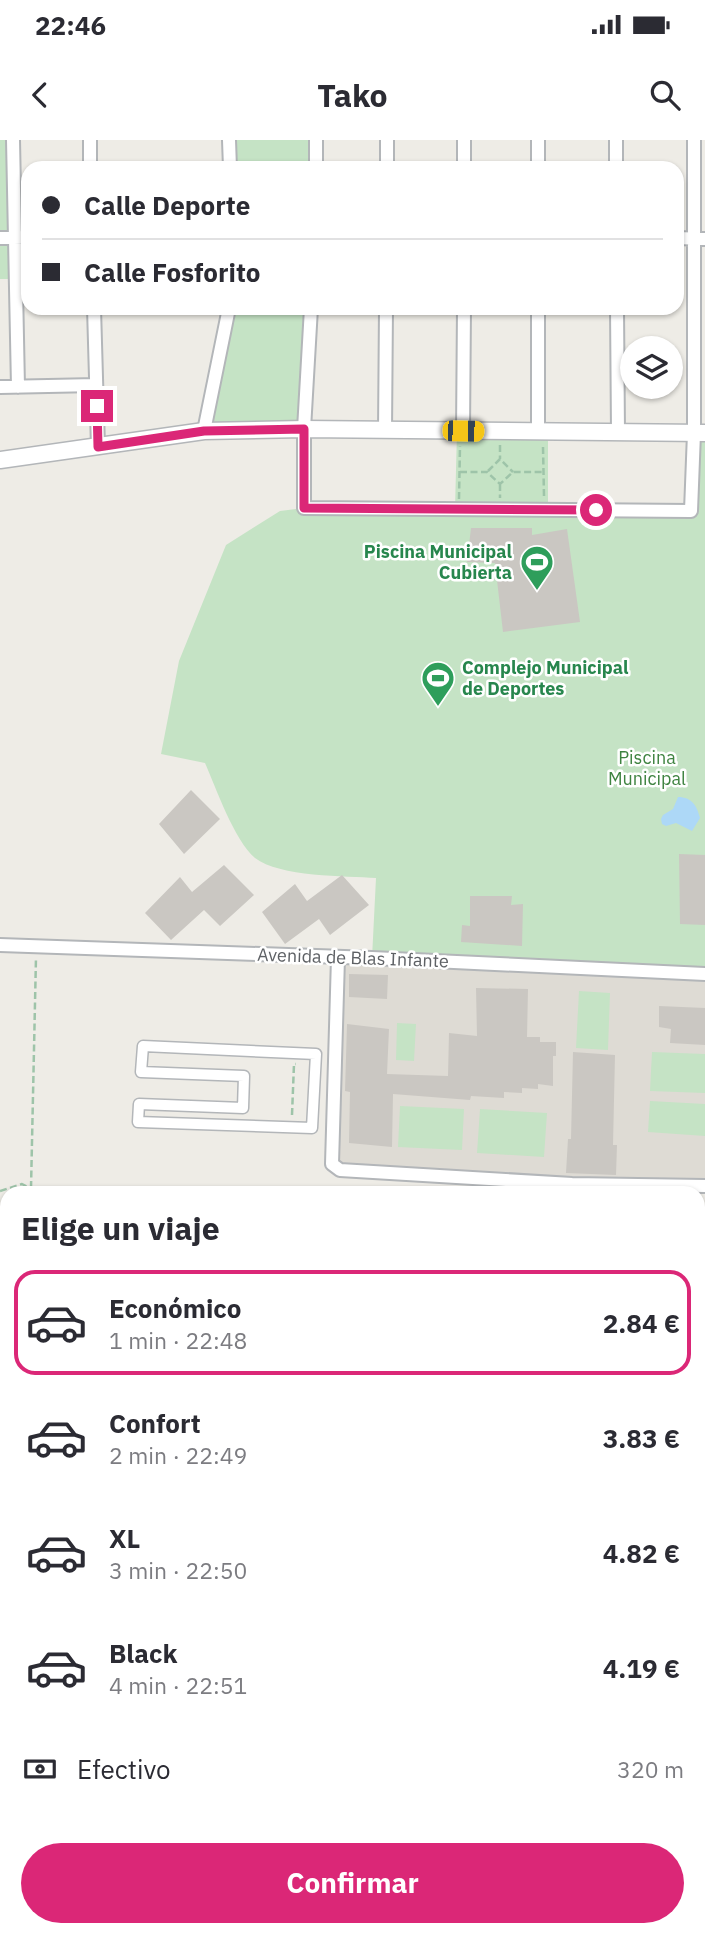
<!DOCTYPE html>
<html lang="es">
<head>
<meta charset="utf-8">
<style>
	:root { --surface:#fff; --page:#f2f2f3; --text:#2b2b33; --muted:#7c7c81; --line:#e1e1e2; --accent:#db2777 }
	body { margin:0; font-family:"IBM Plex Sans",sans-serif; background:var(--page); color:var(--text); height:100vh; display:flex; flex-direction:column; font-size:26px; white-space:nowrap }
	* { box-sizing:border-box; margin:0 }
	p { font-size:23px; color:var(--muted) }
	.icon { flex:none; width:38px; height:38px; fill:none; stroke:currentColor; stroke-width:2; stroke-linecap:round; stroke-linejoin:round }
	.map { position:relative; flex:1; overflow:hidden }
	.details { position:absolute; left:0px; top:1046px; width:705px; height:751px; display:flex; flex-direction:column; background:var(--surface); border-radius:21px 21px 0 0; box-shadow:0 2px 5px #0004 }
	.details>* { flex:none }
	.top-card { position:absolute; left:21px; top:21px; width:663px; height:154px; border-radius:21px; box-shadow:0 2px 5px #0004; display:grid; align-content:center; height:154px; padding:0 21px; background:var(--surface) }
	.fabs { position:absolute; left:620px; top:196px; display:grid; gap:14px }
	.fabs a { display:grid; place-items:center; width:63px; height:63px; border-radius:50%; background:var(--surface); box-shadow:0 2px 5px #0004; font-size:35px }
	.end { position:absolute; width:32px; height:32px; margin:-16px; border:9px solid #db2777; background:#fff; box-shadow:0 0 0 4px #fff }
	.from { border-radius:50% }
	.car { position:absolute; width:21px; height:42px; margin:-21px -10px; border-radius:9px; box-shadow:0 0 5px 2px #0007; background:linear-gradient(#f5c518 24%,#345 0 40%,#f5c518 0 76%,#345 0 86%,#f5c518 0) }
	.top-card b { display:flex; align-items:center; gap:24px; height:66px; font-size:26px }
	.top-card b+b { border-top:2px solid var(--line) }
	.top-card i { width:18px; height:18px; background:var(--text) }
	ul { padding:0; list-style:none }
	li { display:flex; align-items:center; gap:21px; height:105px; margin:0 14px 10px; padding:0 7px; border:4px solid transparent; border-radius:21px }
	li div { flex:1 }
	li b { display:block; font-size:26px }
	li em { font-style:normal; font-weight:700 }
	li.current { border-color:var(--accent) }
	li>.icon { width:63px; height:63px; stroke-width:1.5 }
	h2 { padding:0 21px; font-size:32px; line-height:84px }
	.pay { display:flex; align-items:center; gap:18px; height:77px; padding:0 21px; font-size:26px }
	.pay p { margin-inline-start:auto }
	.cta { display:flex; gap:14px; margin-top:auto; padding:14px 21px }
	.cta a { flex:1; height:80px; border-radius:42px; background:var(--accent); color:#fff; font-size:28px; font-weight:700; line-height:80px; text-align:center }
	.status { display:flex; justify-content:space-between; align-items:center; height:49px; padding:0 35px; background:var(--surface); direction:ltr }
	.status svg { height:19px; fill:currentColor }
	header { display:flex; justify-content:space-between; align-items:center; height:91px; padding:0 21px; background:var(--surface); font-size:32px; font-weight:700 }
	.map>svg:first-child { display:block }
	.industrial { fill:#dddbd8 }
	.education { fill:#dedbd4 }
	.green { fill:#c5e3c5 }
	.water { fill:#add8f7 }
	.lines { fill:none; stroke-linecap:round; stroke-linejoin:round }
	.stream { stroke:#add8f7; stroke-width:4.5 }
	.building { fill:#cac7c2 }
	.pedestrian-casing { stroke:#b3b6b9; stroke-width:13 }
	.minor-casing { stroke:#b3b6b9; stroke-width:16 }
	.tertiary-casing { stroke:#b3b6b9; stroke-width:19 }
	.path { stroke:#9ec4a9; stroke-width:2.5; stroke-dasharray:7 3.5; stroke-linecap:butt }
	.pedestrian { stroke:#fff; stroke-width:10 }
	.minor { stroke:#fff; stroke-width:12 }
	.tertiary { stroke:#fff; stroke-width:16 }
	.route { stroke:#db2777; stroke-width:9 }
	.labels { text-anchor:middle; stroke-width:5; stroke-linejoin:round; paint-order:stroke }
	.leisure-label { font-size:18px; font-weight:bold; fill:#27864d; stroke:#fff; text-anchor:end }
	.park-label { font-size:18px; fill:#3e8340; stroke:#fff }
	.street-label { font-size:18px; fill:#5e6165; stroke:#fff }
</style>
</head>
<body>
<div class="status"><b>22:46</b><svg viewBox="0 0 49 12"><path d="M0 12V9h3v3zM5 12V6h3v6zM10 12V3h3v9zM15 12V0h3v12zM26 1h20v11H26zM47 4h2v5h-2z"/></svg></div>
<header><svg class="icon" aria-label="back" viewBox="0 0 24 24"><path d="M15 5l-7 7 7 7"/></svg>Tako<svg class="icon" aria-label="search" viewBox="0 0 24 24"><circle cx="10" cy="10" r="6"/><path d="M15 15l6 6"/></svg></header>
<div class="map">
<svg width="705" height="1797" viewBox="0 0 705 1797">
	<rect width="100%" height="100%" fill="#eeece6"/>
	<path class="industrial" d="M705,1423V1797H0V1467H7V1790H698V1424Z"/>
	<path class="education" d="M338,818L705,834V1046L332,1024Z"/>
	<path class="green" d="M0,0H13L16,139H0Z
		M229,0H316V28H230Z
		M229,168H311L304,289L204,291Z
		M457,291L548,292V369L691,371L694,293H705V834L372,818L376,738C346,736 279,737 255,718C234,700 216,648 205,623L161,614L179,521L226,405L280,371L304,368L455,369Z
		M579,851L610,853L608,910L576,908Z
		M397,883L416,884L414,921L396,920Z
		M652,912L705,914V953L650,951Z
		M650,961L705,964V996L648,992Z
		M400,966L464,969L462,1010L398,1007Z
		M480,969L547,973L544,1017L477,1013Z
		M705,1630V1797L678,1790H698V1634Z"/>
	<path class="water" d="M678,657C692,657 697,666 700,678L692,691L676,683L666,686L662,684L661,679L663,675L673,669Z"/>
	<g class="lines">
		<path class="stream" d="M698,1692L705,1695
			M0,1762L7,1770
			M24,1790L30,1797
			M80,1790L89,1797
			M49,1797L66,1790
			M211,1797L224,1790"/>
	</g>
	<path class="building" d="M471,388H532V395L567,389L580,482L503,492L495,423L467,422Z
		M191,650L220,679L184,714L159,684Z
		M679,714L705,715V785L680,784Z
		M224,725L254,755L220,786L204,770L171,800L145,773L180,737L192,752Z
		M342,735L369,765L330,795L319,779L285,804L262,772L295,744L307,761Z
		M470,756H512L511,765L523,764L522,806L461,802L462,785L470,786Z
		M349,834L388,835L387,859L349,857Z
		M476,848L528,849L527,897H540V902H556V916H553V946L538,944V949L522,948V953L504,952V958L471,956L470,960L393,954L392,1007L349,1003L350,952L345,951L347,884L389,889L387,934L448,936L449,893L477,896Z
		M659,866L705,868V905L670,903L671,889L659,887Z
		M573,912L615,915L613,1005H617L616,1035L566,1033L568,999H571Z"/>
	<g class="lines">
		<defs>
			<path id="pedestrian" d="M143,906L316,914L312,988L138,982L139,964L243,968L244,936L141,932Z"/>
			<path id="minor" d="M13,0L18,247
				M90,0V28
				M229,0L230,28
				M464,0V28
				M538,0V28
				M616,0V28
				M316,28V0
				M387,28V0
				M0,98L28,97
				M677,98L705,99
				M94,168L98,307
				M311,168L304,289V368L691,371L694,293V0
				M617,168L618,293
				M0,247L96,245
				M204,291L229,168
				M385,291L386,168
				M463,291L464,168
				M538,292V168
				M0,805L372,818L705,834
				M338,818L332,1024L340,1030L572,1044L705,1046
				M698,1128H705
				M698,1350L705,1349
				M698,1469L705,1464
				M356,1790H361
				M275,1797L282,1790
				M613,1797L614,1790"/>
			<path id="tertiary" d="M0,320L204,291L304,289L705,293
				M698,1380H705
				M0,1435H7"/>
		</defs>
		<use href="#pedestrian" class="pedestrian-casing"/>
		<use href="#minor" class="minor-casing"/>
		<use href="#tertiary" class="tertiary-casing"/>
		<path class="path" d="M500,305V319
			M543,307L544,356
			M488,331L500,319L513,332
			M460,332H487L500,344L513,332H544
			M500,344V358
			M459,359L460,306
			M292,975L294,924H296
			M31,1048L36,817
			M0,1051L22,1044L41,1054
			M698,1702L705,1696"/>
		<use href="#pedestrian" class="pedestrian"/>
		<use href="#minor" class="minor"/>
		<use href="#tertiary" class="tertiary"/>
	</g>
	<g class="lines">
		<path class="route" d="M97,266L98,307L204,291L304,289V368L596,370"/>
	</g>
	<defs>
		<symbol id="stadium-pin" viewBox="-11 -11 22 30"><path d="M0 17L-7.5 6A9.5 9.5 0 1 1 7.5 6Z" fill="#2e9e5b" stroke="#fff"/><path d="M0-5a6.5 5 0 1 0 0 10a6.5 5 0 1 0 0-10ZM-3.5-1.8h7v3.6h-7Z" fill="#fff"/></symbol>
	</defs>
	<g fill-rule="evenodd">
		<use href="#stadium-pin" x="518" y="403" width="38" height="52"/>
		<use href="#stadium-pin" x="419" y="519" width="38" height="52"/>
	</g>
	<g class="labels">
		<g class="leisure-label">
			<text x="512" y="418">Piscina Municipal<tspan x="512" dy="21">Cubierta</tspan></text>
			<text x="462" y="534" text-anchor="start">Complejo Municipal<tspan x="462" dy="21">de Deportes</tspan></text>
		</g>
		<g class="park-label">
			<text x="647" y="624">Piscina<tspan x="647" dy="21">Municipal</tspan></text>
		</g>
		<g class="street-label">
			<text transform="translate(353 818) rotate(2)" y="6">Avenida de Blas Infante</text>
		</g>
	</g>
</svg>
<div class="fabs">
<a><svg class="icon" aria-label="layers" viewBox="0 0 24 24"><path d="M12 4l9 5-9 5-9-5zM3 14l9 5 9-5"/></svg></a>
</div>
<i class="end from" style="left:596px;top:370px"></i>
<i class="end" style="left:97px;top:266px"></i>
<i class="car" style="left:463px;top:291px;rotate:91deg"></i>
<div class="top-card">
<b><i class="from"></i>Calle Deporte</b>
<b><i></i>Calle Fosforito</b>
</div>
<section class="details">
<h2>Elige un viaje</h2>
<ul>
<li class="current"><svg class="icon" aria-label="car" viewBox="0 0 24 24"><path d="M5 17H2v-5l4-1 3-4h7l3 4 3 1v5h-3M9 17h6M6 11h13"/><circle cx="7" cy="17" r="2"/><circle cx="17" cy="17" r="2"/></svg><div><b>Económico</b><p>1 min · 22:48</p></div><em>2.84 €</em></li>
<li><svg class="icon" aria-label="car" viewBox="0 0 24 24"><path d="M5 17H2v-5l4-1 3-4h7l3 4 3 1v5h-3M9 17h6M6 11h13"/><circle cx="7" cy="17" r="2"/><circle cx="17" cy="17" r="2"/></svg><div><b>Confort</b><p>2 min · 22:49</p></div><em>3.83 €</em></li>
<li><svg class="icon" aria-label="car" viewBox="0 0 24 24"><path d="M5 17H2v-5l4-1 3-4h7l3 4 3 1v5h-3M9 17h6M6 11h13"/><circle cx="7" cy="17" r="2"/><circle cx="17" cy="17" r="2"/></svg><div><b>XL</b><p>3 min · 22:50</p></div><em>4.82 €</em></li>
<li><svg class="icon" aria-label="car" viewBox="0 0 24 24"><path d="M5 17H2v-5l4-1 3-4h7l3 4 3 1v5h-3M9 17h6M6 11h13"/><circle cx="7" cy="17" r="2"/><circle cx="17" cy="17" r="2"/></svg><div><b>Black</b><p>4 min · 22:51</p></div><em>4.19 €</em></li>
</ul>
<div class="pay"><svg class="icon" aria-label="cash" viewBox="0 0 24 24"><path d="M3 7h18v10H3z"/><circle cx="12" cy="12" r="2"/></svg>Efectivo<p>320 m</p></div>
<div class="cta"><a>Confirmar</a></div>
</section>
</div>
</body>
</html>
